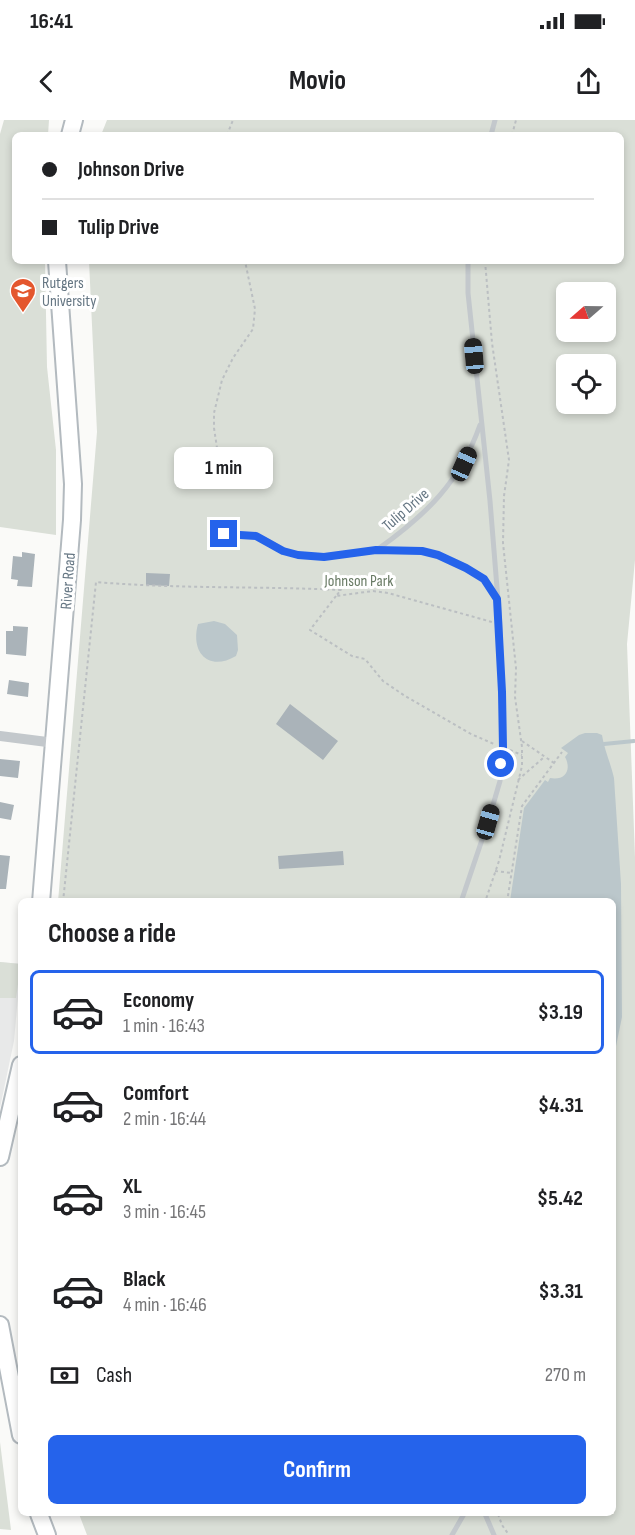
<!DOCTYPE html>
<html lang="en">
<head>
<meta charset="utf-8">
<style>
	:root { --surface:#fff; --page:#f2f2f2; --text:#202124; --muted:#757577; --line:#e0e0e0; --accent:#2563eb }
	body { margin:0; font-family:"Sofia Sans Condensed",sans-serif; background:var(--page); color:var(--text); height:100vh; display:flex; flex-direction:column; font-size:22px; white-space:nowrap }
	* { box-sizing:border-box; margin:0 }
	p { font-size:20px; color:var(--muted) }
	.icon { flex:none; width:33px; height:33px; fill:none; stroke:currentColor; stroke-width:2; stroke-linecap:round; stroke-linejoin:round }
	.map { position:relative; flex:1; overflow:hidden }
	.drawer { position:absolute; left:18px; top:778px; width:598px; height:618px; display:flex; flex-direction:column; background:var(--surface); border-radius:9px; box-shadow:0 3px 9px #0003 }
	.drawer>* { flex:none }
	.guide { position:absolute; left:12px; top:12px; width:612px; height:132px; border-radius:9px; box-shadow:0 3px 9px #0003; display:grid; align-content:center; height:132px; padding:0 30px; background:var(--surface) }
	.needle { width:39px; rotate:250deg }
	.tools { position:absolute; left:556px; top:162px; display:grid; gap:12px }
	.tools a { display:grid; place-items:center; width:60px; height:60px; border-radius:9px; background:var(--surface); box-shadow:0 3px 9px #0003; font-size:30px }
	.end { position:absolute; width:27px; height:27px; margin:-14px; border:8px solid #2563eb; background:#fff; box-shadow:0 0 0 3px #fff }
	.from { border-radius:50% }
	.bubble { position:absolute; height:42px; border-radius:9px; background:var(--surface); box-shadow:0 3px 9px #0003; font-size:20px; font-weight:700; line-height:42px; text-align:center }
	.car { position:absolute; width:18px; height:36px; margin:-18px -9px; border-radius:8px; box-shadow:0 0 4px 2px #0007; background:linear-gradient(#222 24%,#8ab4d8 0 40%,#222 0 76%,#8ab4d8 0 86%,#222 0) }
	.guide b { display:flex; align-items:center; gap:21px; height:57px; font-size:22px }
	.guide b+b { border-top:2px solid var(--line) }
	.guide i { width:15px; height:15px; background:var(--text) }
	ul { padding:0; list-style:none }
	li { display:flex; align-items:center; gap:18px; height:84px; margin:0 12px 9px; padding:0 18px; border:3px solid transparent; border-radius:9px }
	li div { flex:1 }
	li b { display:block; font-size:22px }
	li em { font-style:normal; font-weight:700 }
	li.on { border-color:var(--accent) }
	li>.icon { width:54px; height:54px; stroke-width:1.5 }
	h2 { padding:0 30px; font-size:27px; line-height:72px }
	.pay { display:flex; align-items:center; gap:15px; height:66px; padding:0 30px; font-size:22px }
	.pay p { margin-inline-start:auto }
	.primary-button { display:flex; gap:12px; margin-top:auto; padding:12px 30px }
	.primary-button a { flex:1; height:69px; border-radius:9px; background:var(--accent); color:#fff; font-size:24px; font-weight:700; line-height:69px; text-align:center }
	.status { display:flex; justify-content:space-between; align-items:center; height:42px; padding:0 30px; background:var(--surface); direction:ltr }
	.status svg { height:16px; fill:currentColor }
	header { display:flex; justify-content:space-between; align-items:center; height:78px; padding:0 30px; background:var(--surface); font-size:27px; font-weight:700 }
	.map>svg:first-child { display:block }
	.built { fill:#e8e9e9 }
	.green { fill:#dadfd7; fill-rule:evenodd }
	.water { fill:#bbc7cb }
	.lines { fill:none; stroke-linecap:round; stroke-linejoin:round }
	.stream { stroke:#bbc7cb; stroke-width:4 }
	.building { fill:#aab3b9 }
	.secondary-casing { stroke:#b3babf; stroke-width:20 }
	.path { stroke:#bbbfc2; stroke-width:2; stroke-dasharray:3 3; stroke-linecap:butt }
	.lane { stroke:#c3c8cc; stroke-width:5 }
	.street { stroke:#c3c8cc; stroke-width:10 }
	.secondary { stroke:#fff; stroke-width:16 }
	.route { stroke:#2563eb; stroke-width:8 }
	.labels { text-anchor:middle; stroke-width:6; stroke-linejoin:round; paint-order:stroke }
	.poi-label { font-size:16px; fill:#657683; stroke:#fff; text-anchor:start }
	.street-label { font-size:16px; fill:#657683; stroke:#fff }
	.park-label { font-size:16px; fill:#687a64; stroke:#fff }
</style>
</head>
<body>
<div class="status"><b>16:41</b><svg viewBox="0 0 49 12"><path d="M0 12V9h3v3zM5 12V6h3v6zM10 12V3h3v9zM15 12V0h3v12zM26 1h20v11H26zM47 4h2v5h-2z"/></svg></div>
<header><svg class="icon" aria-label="back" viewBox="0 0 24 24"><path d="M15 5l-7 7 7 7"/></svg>Movio<svg class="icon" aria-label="share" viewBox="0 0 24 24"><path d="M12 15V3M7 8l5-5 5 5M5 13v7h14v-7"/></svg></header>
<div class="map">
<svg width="635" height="1415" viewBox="0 0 635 1415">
	<rect width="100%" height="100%" fill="#fafaf8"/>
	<path class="built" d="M0,842L21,844L14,921L0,988Z"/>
	<path class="green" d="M4,0H49L48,15H15V141H45L47,247L56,330V415L0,407V14Z
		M107,0H635V440L627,524L635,737V1415H87L79,1394H614V782H58L97,312L89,141H621V15H101ZM567,172H606V212H567ZM567,244H606V284H567Z
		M0,842L21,844L16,878H0Z
		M0,1322L11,1410L0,1409Z"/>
	<path class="water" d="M214,501L225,504L237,515L238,530L236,536C209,552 190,533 198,504Z
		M585,613H597L602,615C605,632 610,641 614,658L621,764L622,897L614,936V782L510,781L524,688L545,660L548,662L550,658C565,661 572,650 565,637L568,633L561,628L579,615Z"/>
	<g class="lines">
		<path class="stream" d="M604,624L634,621"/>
	</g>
	<path class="building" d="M22,432L35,434L32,467L17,466L18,460L11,459L13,436L22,437Z
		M146,453L170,454L169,466L146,465Z
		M13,506L28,507L26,536L6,534V511H13Z
		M9,560L29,563L28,577L7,574Z
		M290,584L338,621L323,640L276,604Z
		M0,639L20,641L18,658L0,656Z
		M0,682L14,685L11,700L0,698Z
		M343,731L344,745L279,749L278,736Z
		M0,735L10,736L6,769H0Z"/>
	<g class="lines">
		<defs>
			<path id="secondary" d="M70,15L74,0
				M41,782L72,400L73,364L57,141
				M0,1037L21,945
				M0,1205L21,1315
				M39,1394L47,1415"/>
		</defs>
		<use href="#secondary" class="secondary-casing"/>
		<path class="path" d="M227,15L233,0
			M512,15L516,0
			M485,141L492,223L509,340L504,376L503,423L516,548L515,577L522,627V646L499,741L485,782
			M210,362L218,350L219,341L214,308V293L222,260L233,238L253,209L255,189L245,141
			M200,363C196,341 199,340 218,331
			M336,476L310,510L352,536L365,539L383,561L405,576L471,614L494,624
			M522,621L554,643
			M510,630L522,635
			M518,660L543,638
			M495,751L511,753
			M63,782L96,462C177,469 259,466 341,470L336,476L373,471L388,473L492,502
			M507,782L522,686L562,632
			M498,1394L502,1405L509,1415"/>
		<path class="lane" d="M491,15L495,0
			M224,414C234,414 247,413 256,416C271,420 282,432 298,435C324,439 349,434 375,431C404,427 430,431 456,443C476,452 486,459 497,478
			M378,429C426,395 460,362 480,305
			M461,782L488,702L500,661L503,628L500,505L490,381L468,173V141
			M485,1394L494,1415
			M452,1415L464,1394"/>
		<path class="street" d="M0,616L55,623"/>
		<use href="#secondary" class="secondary"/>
	</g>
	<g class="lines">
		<path class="route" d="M224,414L256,416L283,431L298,435L324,437L376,430L422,431L438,435L466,448L484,459L497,479L502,572L503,628L501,644"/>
	</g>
	<defs>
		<symbol id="university-pin" viewBox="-11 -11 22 30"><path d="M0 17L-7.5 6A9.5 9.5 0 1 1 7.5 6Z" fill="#e4572e" stroke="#fff"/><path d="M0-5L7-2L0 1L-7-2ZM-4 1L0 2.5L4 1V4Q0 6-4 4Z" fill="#fff"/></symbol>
	</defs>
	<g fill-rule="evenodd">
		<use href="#university-pin" x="8" y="156" width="30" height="40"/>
	</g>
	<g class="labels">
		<g class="poi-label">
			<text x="42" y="168">Rutgers<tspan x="42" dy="18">University</tspan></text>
		</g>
		<g class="street-label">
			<text transform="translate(405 389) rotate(-41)" y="6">Tulip Drive</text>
			<text transform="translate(67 461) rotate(-86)" y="6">River Road</text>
		</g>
		<g class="park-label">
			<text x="359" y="466">Johnson Park</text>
		</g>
	</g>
</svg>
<div class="tools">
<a><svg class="needle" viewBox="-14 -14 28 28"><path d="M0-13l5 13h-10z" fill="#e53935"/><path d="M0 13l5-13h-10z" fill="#757577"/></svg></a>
<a><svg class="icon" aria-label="locate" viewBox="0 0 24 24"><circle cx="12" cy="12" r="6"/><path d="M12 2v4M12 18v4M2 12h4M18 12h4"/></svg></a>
</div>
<i class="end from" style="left:501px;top:644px"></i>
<i class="end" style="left:224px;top:414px"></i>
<div class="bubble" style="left:174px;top:327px;width:99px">1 min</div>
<i class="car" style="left:474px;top:236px;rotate:355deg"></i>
<i class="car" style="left:464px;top:344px;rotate:24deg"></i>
<i class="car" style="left:488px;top:702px;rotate:16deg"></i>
<div class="guide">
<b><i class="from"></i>Johnson Drive</b>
<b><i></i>Tulip Drive</b>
</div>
<section class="drawer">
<h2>Choose a ride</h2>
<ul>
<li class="on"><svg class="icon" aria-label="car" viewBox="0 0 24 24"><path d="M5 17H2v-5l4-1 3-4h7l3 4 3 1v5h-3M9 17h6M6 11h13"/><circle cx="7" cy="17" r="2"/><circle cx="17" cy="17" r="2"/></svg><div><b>Economy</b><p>1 min · 16:43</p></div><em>$3.19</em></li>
<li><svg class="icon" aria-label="car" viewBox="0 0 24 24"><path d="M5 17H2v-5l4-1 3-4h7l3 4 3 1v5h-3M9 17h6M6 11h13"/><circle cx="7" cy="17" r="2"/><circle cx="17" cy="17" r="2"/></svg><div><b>Comfort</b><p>2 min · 16:44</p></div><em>$4.31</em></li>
<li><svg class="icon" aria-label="car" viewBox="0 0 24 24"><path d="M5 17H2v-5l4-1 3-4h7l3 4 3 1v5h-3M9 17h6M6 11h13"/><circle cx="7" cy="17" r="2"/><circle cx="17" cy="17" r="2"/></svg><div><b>XL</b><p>3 min · 16:45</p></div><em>$5.42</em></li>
<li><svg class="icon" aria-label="car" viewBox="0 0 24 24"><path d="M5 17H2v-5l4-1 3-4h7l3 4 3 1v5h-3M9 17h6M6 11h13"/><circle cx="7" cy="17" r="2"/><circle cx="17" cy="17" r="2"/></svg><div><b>Black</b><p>4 min · 16:46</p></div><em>$3.31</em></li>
</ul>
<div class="pay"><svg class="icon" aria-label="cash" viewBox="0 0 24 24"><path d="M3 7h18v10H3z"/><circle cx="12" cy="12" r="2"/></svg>Cash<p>270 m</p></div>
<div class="primary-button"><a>Confirm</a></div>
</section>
</div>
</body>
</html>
